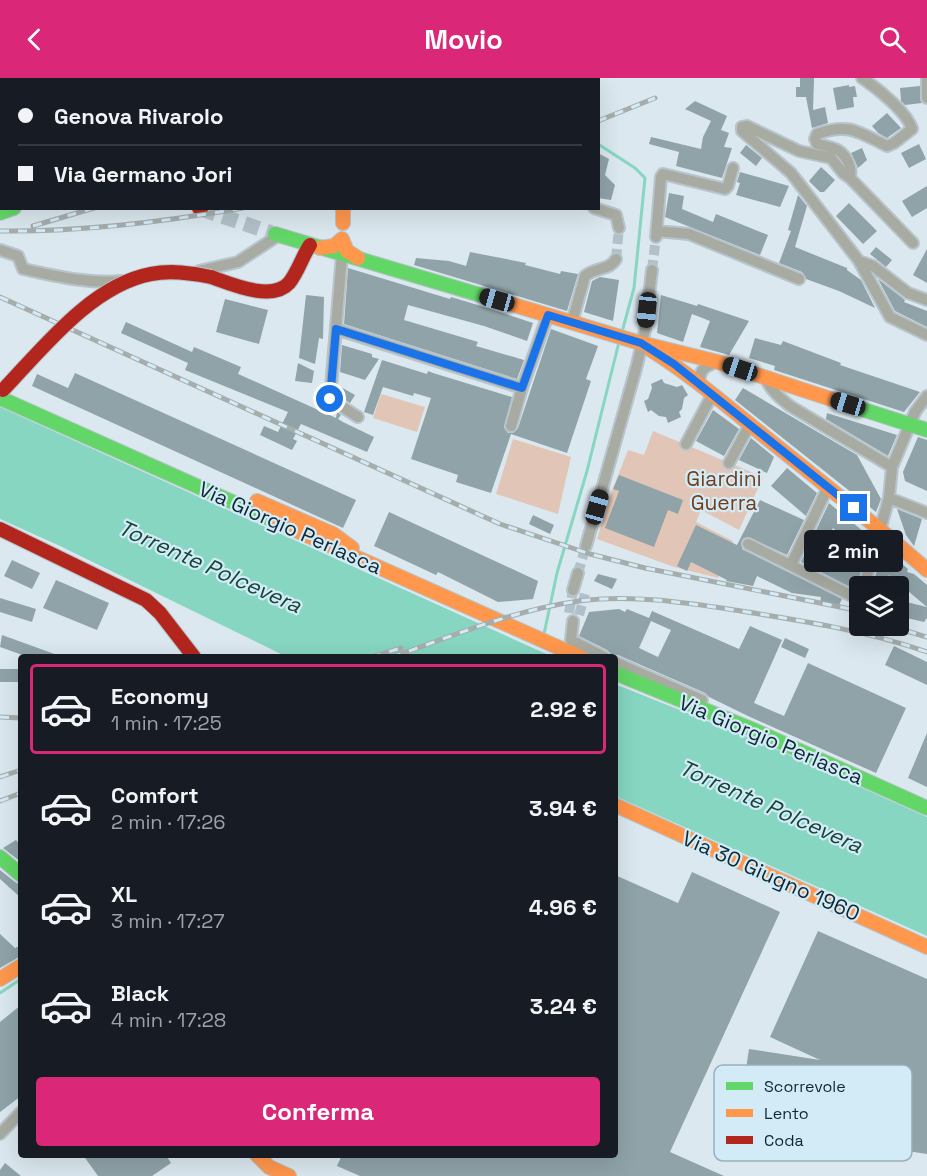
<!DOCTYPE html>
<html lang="it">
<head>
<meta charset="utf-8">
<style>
	:root { --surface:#171b24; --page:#242831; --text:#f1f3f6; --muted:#9ea1a6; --line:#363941; --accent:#db2777 }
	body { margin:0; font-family:"Space Grotesk",sans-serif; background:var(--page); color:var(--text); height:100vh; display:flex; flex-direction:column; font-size:22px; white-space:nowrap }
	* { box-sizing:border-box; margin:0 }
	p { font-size:20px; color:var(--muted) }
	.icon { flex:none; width:33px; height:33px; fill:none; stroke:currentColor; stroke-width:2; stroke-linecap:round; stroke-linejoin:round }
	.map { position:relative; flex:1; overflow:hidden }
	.side { position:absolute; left:18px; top:576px; width:600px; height:504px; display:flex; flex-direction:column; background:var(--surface); border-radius:6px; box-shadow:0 6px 24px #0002 }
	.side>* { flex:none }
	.guide { position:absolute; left:0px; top:0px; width:600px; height:132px; box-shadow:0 6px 24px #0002; display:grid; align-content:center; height:132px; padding:0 18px; background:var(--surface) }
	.fabs { position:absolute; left:849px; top:498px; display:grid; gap:12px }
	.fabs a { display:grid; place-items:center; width:60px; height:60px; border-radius:6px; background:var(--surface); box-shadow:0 6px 24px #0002; font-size:30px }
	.end { position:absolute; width:27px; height:27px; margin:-14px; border:8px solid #1a73e8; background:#fff; box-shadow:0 0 0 3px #fff }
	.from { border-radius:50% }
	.bubble { position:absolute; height:42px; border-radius:6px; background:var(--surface); box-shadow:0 6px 24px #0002; font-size:20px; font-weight:600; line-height:42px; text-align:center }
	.car { position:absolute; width:18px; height:36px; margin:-18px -9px; border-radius:8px; box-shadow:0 0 4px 2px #0007; background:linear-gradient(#222 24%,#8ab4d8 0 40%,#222 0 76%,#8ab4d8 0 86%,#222 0) }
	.guide b { display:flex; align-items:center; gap:21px; height:57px; font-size:22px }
	.guide b+b { border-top:2px solid var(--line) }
	.guide i { width:15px; height:15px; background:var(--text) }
	ul { padding:10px 0 0; list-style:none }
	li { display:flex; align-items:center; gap:18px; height:90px; margin:0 12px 9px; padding:0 6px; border:3px solid transparent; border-radius:6px }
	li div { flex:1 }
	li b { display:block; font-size:22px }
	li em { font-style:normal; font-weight:600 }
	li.current { border-color:var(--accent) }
	li>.icon { width:54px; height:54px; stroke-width:1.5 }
	.cta { display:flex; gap:12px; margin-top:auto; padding:12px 18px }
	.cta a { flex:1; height:69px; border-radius:6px; background:var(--accent); color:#fff; font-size:24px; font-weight:600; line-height:69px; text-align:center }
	header { display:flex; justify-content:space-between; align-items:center; height:78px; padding:0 18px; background:var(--accent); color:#fff; font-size:27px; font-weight:600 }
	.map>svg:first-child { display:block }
	.green { fill:#e1c6b7 }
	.water { fill:#86d6c1 }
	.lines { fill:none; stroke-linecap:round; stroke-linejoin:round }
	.stream { stroke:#86d6c1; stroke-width:3 }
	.building { fill:#8fa3a9; fill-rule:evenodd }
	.street-tunnel { stroke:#b2c1c9; stroke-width:10; stroke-dasharray:10 5; stroke-linecap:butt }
	.secondary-tunnel { stroke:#b2c1c9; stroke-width:15; stroke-dasharray:15 8; stroke-linecap:butt }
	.street-casing { stroke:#b8c4cb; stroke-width:14 }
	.fast-casing { stroke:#b8c4cb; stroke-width:16 }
	.slow-casing { stroke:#b8c4cb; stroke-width:16 }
	.jam-casing { stroke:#b8c4cb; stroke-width:16 }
	.street { stroke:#a8aba1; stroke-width:10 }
	.fast { stroke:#63d668; stroke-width:14 }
	.slow { stroke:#ff974d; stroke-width:14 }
	.jam { stroke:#b3261e; stroke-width:14 }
	.rail-casing { stroke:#a6adad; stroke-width:5 }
	.rail { stroke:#d3ebf7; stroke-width:3; stroke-dasharray:9; stroke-linecap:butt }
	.jam-bridge-casing { stroke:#b8c4cb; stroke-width:16; stroke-linecap:butt }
	.jam-bridge { stroke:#b3261e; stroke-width:14 }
	.route { stroke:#1a73e8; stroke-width:8 }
	.labels { text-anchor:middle; stroke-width:4.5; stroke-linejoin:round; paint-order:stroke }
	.park-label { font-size:21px; fill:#713d1d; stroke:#d3ebf7 }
	.street-label { font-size:21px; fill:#0e2732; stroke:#d3ebf7 }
	.water-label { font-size:22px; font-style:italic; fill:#154537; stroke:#d3ebf7 }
	.key { fill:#d3ebf7; stroke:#98b0bc; stroke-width:1.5 }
	.key-label { font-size:16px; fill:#0e2732 }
</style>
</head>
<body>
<header><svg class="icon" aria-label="back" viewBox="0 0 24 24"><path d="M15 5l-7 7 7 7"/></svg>Movio<svg class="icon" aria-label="search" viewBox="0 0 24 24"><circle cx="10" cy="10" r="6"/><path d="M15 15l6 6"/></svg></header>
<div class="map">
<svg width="927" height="1098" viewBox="0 0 927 1098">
	<rect width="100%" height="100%" fill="#dbe8ef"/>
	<path class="green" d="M381,316L425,329L417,354L373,340Z
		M653,353L763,399L739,452L701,432L696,444L733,463L718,500L674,489L597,461L613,410L628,372L644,377Z
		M513,361L571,379L558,436L496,416Z"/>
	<path class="water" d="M0,329L553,579H287L60,468L0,441Z
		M615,606L762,665L927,739V858L615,718Z"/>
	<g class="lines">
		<path class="stream" d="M499,0L501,2
			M598,66L635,90L645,100L634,210L622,254
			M544,556L557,495L587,393L619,264
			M0,915L21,901"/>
	</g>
	<path class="building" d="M800,0H814L813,32L825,29L828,45L812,50L806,19H796V9H800Z
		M849,7V9L855,8L857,19H853L854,29L837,32L833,10Z
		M920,8V21L922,25L905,27L901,23L900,10Z
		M695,23L727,38L721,52L729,55L724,69L732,70L722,100L676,88L679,74L649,66L651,59L701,71L703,59L711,43L685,31Z
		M887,35L901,50L887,60L878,55L872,48Z
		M919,66L926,81L909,90L901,75Z
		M746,67L762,80L756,88L740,75Z
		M862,70L867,82L858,90L851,75Z
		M598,75L609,81L605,97L615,107L611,122L598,120Z
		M821,89L835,102L824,114H820L809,103Z
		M740,94L789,108L780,129L736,117L740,105L737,104Z
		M927,108V130L912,139L902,123Z
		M669,115L684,118L682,131L713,144L716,136L768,157L760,177L665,139Z
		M798,117L807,128L795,169L847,190V192L861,202L875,230L839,213L806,201L802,194L779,185L791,153L788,152Z
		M849,125L877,153L863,166L836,138Z
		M876,169L892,182L886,189L870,176Z
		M927,171V205L913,197Z
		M470,174L526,185L525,187L560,196L561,193L578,196L567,233L414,187L416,180L449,183L466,188Z
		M348,190L450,221L451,219L491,231L533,245L527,263L484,248L408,227L404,242L478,264L476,268L524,282L517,301L344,246Z
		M600,199L619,202L613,243L584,234L592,203Z
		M878,201L905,222L904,224L927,233V249L895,233Z
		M306,217L324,219L323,261L319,260L315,286L299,280Z
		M661,217L697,228L698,226L749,243L729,277L700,269L710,243L692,236L683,264L657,255Z
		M225,221L268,232L259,266L216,254Z
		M126,244L192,274L194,269L241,289L238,296L236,295L336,340L337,334L341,337L338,341L343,344L374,359L367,374L301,346L293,361L297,363L292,372L260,357L264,348L278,354L288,334L185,292L188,285L121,255Z
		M551,251L598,268L586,301L591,303L567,375L511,356L491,415L456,404L458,397L411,381L431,320L414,315L413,318L383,309L373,337L364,334L382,282L427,296L428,293L433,295L512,319L504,349L508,355H513L518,350Z
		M755,260L781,267L783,263L841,285L840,287L920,314L904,334L774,292L775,288L749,280Z
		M342,267L372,276V279L379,281L365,302L340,294Z
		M298,285L314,293L312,305L295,303Z
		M75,295L356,422L343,450L32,308L37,296L68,310Z
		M662,301L664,305L677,309L682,307L688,317L684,320L682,331L679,334L681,339L668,345L666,339L659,338L651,332L648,334L644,323L648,321L652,310L651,306Z
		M339,308L355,317L350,325L338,317Z
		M743,310L857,377L881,421L876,434L735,322Z
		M713,332L739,351L724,378L696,363Z
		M827,335L897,357L888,378L826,341Z
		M918,359L927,362V413L905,403L903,394Z
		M751,360L774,379L767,395L739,382Z
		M787,390L817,415L806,438L771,408Z
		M619,397L683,422L678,436L668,432L654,469L605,450L619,413L613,411Z
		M760,422L804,442L787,477L748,459L742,462V471L842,521L839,527L820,524L821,519L792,515L757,498L753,508L726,503L727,502L691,484L687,493L677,488L696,447L737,467Z
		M829,425L870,459L856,512L801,484ZM833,450L852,466L845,491L820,478Z
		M897,431L922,441L914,468L906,457Z
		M389,434L538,503L533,521L498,524L438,494L436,497L374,468Z
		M533,437L554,447L550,456L529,446Z
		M884,471L908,491L907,494L914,496L927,507V529L889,497L885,508H872Z
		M12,482L40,495L32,511L4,498Z
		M598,496L617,501L612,511L594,503Z
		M56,502L109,525L97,552L43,530Z
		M0,520L36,531L32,544L0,534Z
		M898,522L927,529V540L924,544L898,538Z
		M619,531L625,534L627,531L649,540L652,533L739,571L750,548L782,562L754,625L784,638L808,585L906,630L876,695L748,638L709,619L705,615L618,577L611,576L607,572L579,558L589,534ZM651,543L671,552L658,579L639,570Z
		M2,557L60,578V579H28L0,569Z
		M785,560L809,571L805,580L781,569Z
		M894,568L927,584V607L885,587Z
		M0,591H21V604H0Z
		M927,655V709L908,700Z
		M16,762L21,767V784L3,770Z
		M0,792L15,804L21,807V820L0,801Z
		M692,794L780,834L670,1074L724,1098H360L337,1088L342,1077H615V797L678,825Z
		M818,853L927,901V1076L769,1052L770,1044L746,1040L749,1017H742L749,971L820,982L770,959Z
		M0,856L15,870L21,867V878L0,890Z
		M21,927V1018L0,1034V944Z
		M83,1077H166L171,1085L152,1098H98Z
		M5,1085L21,1098H0V1092Z"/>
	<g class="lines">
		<path class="street-tunnel" d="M616,181L619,150
			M652,192L656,159
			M578,495L586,468
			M569,535L573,512
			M579,537L585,516"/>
		<path class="secondary-tunnel" d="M201,131L275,156"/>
		<defs>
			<path id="street" d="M13,0V2
				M927,0V20
				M181,2V0
				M0,81L2,75
				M850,100C851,94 851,91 849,86C842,70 833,70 817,66L815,61L817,56C849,44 860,55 887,68L894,65L912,51C907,34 877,10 862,0
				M594,130L616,137L619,150
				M657,153L689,156L799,201
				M656,159L661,99L663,96L725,111L728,108L733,90
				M913,165L850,100L843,95L831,80L799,73L747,48L742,49V53L791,95L859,183L890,239L927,257
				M0,172L18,178L23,191C56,198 88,206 121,203
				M342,177L330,321L358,339
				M859,183L873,188L908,215L927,222
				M199,193L238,184L279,157
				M572,244L585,198C595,189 609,193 616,181
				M336,251L522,310L548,237
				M766,301C771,313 780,320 790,328L892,389
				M700,307C698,293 704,288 717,284
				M511,348L522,310
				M686,366L712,317
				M729,385L750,346
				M889,420L927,435
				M748,466L860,522
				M586,468L637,287L645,252L652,192
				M791,487L828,409
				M864,508L889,420L892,389L915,334L927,318
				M573,512L578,495
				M573,543L571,562L604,579
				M615,584L702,622
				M0,1056L21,1034"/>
			<path id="fast" d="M302,0V2
				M0,135L14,130
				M275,156L514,227
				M0,320L277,444
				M855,329L927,352
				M615,595L756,653L927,730
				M0,779L21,797"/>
			<path id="slow" d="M0,46L2,47
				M343,130V145
				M320,170L334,168L342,161L347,173L358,180
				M514,227L637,264L718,284L855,329
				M651,272C691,297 727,328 764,358C819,402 874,445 927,492
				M257,423L333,456L352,470
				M277,444L580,579
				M615,727L927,869
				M0,901L21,888
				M257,1077L269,1089L289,1098"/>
			<path id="jam" d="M199,130L201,131
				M211,199C231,206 272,224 289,205C298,194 302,179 310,167
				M0,451L146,522L160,535L194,579"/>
		</defs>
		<use href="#street" class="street-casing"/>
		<use href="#fast" class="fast-casing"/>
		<use href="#slow" class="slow-casing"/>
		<use href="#jam" class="jam-casing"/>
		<use href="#street" class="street"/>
		<use href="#fast" class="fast"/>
		<use href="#slow" class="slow"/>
		<use href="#jam" class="jam"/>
		<defs>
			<path id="rail" d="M524,2L529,0
				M550,2L555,0
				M598,43L655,20
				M33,148L94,130
				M0,153C82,154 163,144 243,130
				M0,219L500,446L590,476L645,490L860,533
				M890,548L927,559
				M372,579L401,570
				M392,579C453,558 514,532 579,523C633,516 688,525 741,533C804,543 867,553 927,574
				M0,639L21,640
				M0,699L21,692
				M0,723L21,715"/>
		</defs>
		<use href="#rail" class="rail-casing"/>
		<use href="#rail" class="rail"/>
		<defs>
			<path id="jam-bridge" d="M3,312C43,270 92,207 151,196C171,192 191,195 211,199"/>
		</defs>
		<use href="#jam-bridge" class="jam-bridge-casing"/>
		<use href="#jam-bridge" class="jam-bridge"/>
	</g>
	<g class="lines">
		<path class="route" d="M330,321L336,251L522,310L548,237L641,265L674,286L854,430"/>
	</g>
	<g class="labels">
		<g class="park-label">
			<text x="724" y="408">Giardini<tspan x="724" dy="24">Guerra</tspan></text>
		</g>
		<g class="street-label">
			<text transform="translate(290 450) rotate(24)" y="7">Via Giorgio Perlasca</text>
			<text transform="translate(771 662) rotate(23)" y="7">Via Giorgio Perlasca</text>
			<text transform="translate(771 798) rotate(24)" y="7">Via 30 Giugno 1960</text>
		</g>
		<g class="water-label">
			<text transform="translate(210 488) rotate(24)" y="8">Torrente Polcevera</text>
			<text transform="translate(771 728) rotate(24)" y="8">Torrente Polcevera</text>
		</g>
	</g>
	<rect x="714" y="987" width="198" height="96" rx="9" class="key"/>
	<rect x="726" y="1004" width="27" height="8" fill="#63d668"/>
	<rect x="726" y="1031" width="27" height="8" fill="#ff974d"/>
	<rect x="726" y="1058" width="27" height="8" fill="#b3261e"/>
	<g class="key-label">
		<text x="764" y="1014">Scorrevole</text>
		<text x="764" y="1041">Lento</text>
		<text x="764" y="1068">Coda</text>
	</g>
</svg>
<div class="fabs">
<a><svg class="icon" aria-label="layers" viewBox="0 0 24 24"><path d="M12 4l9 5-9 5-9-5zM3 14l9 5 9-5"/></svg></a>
</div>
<i class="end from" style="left:330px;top:321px"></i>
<i class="end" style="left:854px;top:430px"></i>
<div class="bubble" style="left:804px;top:452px;width:99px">2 min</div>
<i class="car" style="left:497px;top:222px;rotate:286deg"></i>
<i class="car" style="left:647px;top:232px;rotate:186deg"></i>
<i class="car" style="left:740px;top:291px;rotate:288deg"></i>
<i class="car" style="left:848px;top:326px;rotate:287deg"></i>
<i class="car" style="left:597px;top:429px;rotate:16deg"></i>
<div class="guide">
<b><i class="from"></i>Genova Rivarolo</b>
<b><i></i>Via Germano Jori</b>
</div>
<section class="side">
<ul>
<li class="current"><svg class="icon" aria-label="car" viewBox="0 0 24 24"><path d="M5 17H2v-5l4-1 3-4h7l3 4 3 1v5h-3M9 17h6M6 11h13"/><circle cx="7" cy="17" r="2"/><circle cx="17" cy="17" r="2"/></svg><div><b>Economy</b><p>1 min · 17:25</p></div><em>2.92 €</em></li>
<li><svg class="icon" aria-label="car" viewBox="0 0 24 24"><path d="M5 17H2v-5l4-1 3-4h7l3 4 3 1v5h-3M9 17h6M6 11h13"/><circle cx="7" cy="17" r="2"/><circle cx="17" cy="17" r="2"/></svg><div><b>Comfort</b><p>2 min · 17:26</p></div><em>3.94 €</em></li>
<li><svg class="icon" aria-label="car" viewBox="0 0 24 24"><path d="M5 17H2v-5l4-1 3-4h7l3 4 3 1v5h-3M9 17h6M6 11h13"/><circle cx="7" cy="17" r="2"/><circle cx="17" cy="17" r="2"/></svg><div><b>XL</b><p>3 min · 17:27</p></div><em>4.96 €</em></li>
<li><svg class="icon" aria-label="car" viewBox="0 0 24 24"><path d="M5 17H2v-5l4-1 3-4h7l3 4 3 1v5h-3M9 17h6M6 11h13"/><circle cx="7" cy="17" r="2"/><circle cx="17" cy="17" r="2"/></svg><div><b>Black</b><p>4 min · 17:28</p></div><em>3.24 €</em></li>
</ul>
<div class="cta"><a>Conferma</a></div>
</section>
</div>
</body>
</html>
